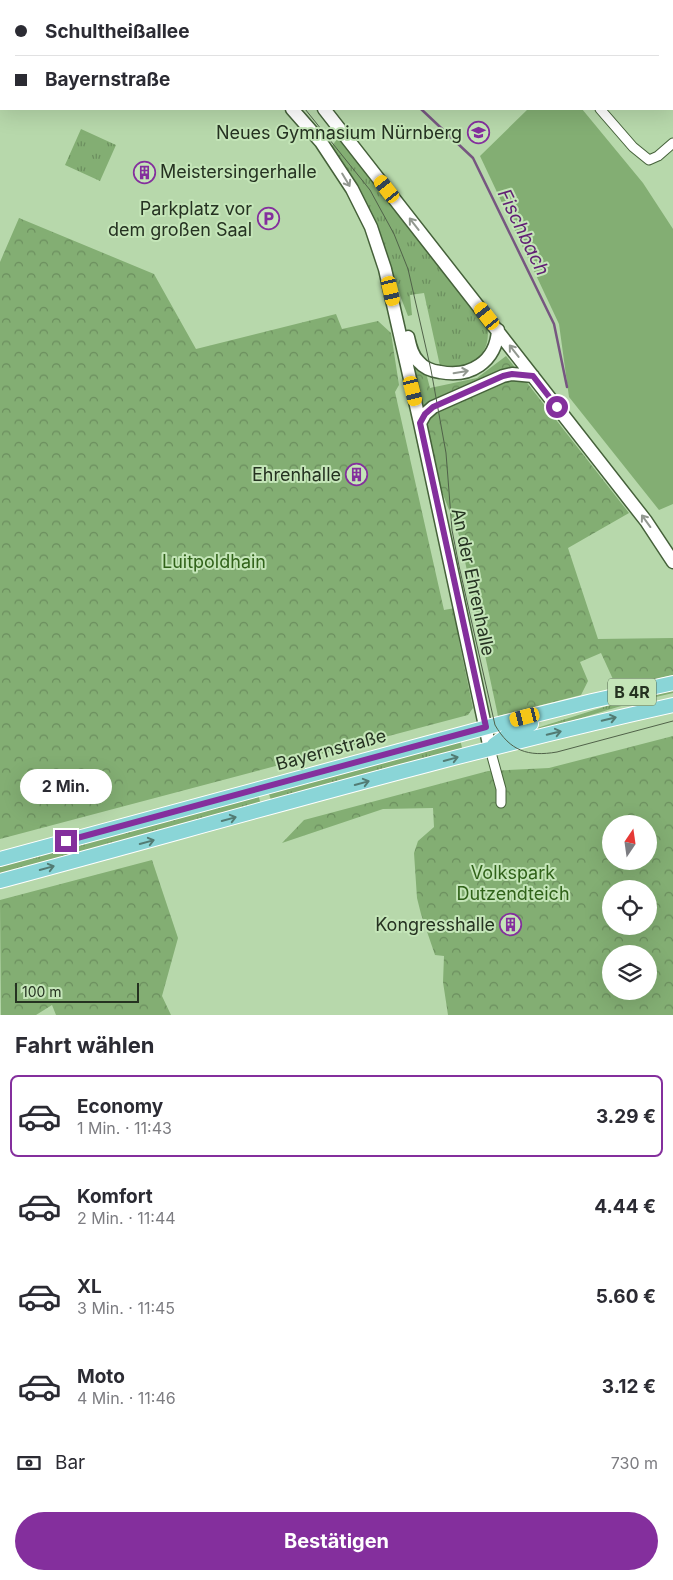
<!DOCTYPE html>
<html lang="de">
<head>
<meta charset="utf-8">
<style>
	:root { --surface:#fff; --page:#f7f7f7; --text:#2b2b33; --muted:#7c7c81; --line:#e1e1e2; --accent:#842f9d }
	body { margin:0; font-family:Inter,sans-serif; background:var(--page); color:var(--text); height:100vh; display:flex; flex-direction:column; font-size:19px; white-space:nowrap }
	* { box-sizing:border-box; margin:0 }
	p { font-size:16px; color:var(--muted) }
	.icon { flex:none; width:28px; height:28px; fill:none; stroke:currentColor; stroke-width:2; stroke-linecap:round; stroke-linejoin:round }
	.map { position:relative; height:1015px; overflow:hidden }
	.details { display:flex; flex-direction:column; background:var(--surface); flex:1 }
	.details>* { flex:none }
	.guide { position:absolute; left:0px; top:0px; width:674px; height:110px; box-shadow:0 5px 20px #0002; display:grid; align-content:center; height:110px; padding:0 15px; background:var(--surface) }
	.needle { width:32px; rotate:13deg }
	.fabs { position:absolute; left:602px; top:815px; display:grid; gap:10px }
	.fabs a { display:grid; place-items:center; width:55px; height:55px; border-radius:50%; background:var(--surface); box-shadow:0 5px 20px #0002; font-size:25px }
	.scale { position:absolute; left:15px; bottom:12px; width:124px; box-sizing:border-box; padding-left:5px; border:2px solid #253221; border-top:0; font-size:14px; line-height:18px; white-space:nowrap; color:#253221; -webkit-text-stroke:4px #c4e5b8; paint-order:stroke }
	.end { position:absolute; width:22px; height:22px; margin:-11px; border:6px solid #842f9d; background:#fff; box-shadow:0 0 0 2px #fff }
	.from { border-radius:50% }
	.bubble { position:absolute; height:35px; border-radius:18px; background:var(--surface); box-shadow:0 5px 20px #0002; font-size:16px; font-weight:700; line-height:35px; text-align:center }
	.car { position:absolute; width:15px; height:30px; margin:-15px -8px; border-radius:6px; box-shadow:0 0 4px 1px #0007; background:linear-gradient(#f5c518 24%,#345 0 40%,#f5c518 0 76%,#345 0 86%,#f5c518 0) }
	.guide b { display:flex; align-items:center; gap:18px; height:48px; font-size:19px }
	.guide b+b { border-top:1px solid var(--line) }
	.guide i { width:12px; height:12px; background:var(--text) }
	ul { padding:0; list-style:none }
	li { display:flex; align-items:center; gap:15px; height:82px; margin:0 10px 8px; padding:0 5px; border:2px solid transparent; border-radius:8px }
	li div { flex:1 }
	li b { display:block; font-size:19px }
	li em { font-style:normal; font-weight:700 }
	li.selected { border-color:var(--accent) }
	li>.icon { width:45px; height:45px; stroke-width:1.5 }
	h2 { padding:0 15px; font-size:22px; line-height:60px }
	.pay { display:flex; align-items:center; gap:12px; height:55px; padding:0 15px; font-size:19px }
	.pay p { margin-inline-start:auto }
	.button { display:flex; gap:10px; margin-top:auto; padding:10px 15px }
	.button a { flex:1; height:58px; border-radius:30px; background:var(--accent); color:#fff; font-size:20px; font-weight:700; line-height:58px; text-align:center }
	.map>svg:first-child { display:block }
	.grass { fill:url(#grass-tufts) }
	.park { fill:url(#park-crowns); fill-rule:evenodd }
	.garden { fill:#83ae73 }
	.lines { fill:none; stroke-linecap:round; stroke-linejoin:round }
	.stream { stroke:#765680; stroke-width:2.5 }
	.street-casing { stroke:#45613a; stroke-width:11 }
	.secondary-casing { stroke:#45613a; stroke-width:15 }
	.primary-casing { stroke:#fff; stroke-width:16 }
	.street { stroke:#fff; stroke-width:9 }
	.secondary { stroke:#fff; stroke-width:12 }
	.primary { stroke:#8ad5d7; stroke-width:14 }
	.tram { stroke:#506249; stroke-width:1 }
	.oneway { stroke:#929890 }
	.oneway2 { stroke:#527b73 }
	.route { stroke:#842f9d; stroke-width:6 }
	.labels { text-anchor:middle; stroke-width:4; stroke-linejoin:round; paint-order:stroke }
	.shield { fill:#c4e5b8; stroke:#55684e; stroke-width:1 }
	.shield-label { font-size:16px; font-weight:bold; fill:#253221 }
	.poi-label { font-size:18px; fill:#253221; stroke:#c4e5b8; text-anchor:end }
	.park-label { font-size:18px; fill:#306219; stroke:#c4e5b8 }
	.street-label { font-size:18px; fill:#253221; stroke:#c4e5b8 }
	.water-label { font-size:19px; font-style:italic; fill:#611f74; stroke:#c4e5b8 }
</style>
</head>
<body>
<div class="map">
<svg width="673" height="1015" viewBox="0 0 673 1015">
	<defs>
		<pattern id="grass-tufts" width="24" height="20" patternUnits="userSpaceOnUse" patternTransform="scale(1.25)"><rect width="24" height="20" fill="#83ae73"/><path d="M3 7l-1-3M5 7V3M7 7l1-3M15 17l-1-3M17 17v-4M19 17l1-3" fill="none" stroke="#6b8e5e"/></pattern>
		<pattern id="park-crowns" width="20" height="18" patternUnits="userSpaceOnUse" patternTransform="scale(1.25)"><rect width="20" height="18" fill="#83ae73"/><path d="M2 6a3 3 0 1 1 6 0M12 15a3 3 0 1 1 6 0" fill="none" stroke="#6b8e5e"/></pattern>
	</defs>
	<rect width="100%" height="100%" fill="#b7d8ab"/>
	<path class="grass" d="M81,129L116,145L100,181L65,165Z
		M339,137L488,328C488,334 488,343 485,348C476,367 458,367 440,366L424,293L410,295L412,315L408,316L364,203L330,148Z
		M673,688V693C621,704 571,722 520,736L519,733C571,719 621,699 673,688Z
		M460,739L463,752L410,762L272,803L268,791Z
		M258,794L261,805L0,876V863Z"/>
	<path class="park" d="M19,218L154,274L196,349L336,314L342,329L378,321L391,333L399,385L395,392L444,610L455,608L459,641L473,708L468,715L0,839V262Z
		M506,356L629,513L568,548L598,639L673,638V675L617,688L601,653L580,662L588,681L581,695L498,716L460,538L435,474L410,364L426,373L430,388L477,378Z
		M673,736V1015H448L443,982L444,956L435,955L421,914L417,898L414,853L418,841L434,827L433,808L383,809L282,843L304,820L488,771L549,768ZM611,824H649V861H611ZM611,889H649V926H611ZM611,954H649V991H611Z
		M152,860L178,938L162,996L171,1015H56L52,1005L36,1015H1L0,900Z"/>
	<path class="garden" d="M528,109H582L643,183L673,229V504L659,510L569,397L559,324L480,156Z"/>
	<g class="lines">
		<path class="stream" d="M227,0L229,1
			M421,109L473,158L554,324L567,387"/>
		<defs>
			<path id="street" d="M515,0L516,1
				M277,1L278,0
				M672,25H673
				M600,109L633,147L649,160L658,156L673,143
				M490,749L501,789V803"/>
			<path id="secondary" d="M147,0L149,1
				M196,0L198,1
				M292,109L321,142L352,189L371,227L385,269L420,423L490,749
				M324,109L646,521L673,562
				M408,337C410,346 412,356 419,362C424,368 432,371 440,372C470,378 496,362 498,330
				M420,423L425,414L433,407L503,376L512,374L533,376"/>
			<path id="primary" d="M494,745L516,729L531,724
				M0,859L495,725L592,701L673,683
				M0,881C224,821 447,755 673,705"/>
		</defs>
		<use href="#street" class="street-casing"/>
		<use href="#secondary" class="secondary-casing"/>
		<use href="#primary" class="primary-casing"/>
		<use href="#street" class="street"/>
		<use href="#secondary" class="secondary"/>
		<use href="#primary" class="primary"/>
		<path class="tram" d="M175,0L177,1
			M305,109L370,190L394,234L408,269L431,370L446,453L452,530L459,566L495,725C510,751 528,757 557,752L673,721"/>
	</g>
	<defs><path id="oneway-shaft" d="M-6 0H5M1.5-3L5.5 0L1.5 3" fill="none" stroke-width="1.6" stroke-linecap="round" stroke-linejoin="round" transform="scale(1.25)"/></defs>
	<g class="oneway">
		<use href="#oneway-shaft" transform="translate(346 180) rotate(59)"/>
		<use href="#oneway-shaft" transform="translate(414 224) rotate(-128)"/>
		<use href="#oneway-shaft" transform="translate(514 351) rotate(-128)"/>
		<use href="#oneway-shaft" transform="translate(461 372) rotate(-9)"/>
		<use href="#oneway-shaft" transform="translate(646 521) rotate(-126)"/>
	</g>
	<g class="oneway2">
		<use href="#oneway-shaft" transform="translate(609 719) rotate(-13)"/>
		<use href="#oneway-shaft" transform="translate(554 733) rotate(-14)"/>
		<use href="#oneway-shaft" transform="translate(451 759) rotate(-15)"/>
		<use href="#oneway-shaft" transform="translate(362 783) rotate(-15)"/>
		<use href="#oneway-shaft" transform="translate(229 819) rotate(-15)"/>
		<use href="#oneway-shaft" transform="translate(147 842) rotate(-15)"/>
		<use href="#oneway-shaft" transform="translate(47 868) rotate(-15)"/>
	</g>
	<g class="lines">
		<path class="route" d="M66,841L486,727L420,423L425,414L433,407L503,376L512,374L533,376L557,407"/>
	</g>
	<defs>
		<symbol id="school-ring" viewBox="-11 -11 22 22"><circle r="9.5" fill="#c4e5b8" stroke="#842f9d" stroke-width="1.5"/><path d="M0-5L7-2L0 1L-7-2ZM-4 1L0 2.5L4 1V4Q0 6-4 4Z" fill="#842f9d"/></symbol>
		<symbol id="building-ring" viewBox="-11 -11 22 22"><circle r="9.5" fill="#c4e5b8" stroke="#842f9d" stroke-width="1.5"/><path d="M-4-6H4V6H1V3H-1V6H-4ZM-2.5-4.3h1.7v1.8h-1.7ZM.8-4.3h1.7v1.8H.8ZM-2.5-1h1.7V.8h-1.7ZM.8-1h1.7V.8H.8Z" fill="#842f9d"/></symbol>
		<symbol id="parking-ring" viewBox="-11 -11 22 22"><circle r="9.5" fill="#c4e5b8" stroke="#842f9d" stroke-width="1.5"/><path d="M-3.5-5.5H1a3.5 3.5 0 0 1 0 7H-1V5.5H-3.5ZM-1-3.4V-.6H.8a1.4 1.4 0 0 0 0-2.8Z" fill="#842f9d"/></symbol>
	</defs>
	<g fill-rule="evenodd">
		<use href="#school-ring" x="466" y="120" width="25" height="25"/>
		<use href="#building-ring" x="132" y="160" width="25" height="25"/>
		<use href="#parking-ring" x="256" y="206" width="25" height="25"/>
		<use href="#building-ring" x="344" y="462" width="25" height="25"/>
		<use href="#building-ring" x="498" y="912" width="25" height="25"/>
	</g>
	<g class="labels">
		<rect class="shield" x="608" y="678.5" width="48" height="27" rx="4"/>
		<g class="shield-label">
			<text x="632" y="698">B 4R</text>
		</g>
		<g class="poi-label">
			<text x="462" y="139">Neues Gymnasium Nürnberg</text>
			<text x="160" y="178" text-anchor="start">Meistersingerhalle</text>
			<text x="252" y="215">Parkplatz vor<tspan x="252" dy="21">dem großen Saal</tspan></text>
			<text x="341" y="481">Ehrenhalle</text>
			<text x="495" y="931">Kongresshalle</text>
		</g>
		<g class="park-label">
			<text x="214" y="568">Luitpoldhain</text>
			<text x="513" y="879">Volkspark<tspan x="513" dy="21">Dutzendteich</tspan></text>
		</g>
		<g class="street-label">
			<text transform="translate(473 582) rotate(78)" y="6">An der Ehrenhalle</text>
			<text transform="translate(331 750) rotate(-15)" y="6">Bayernstraße</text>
		</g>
		<g class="water-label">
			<text transform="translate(524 232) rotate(64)" y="7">Fischbach</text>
		</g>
	</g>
</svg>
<div class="fabs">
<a><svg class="needle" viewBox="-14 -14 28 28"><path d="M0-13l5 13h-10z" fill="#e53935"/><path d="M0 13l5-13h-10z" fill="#7c7c81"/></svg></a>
<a><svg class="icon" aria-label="locate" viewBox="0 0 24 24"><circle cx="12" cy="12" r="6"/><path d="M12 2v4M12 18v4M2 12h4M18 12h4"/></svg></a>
<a><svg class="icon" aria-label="layers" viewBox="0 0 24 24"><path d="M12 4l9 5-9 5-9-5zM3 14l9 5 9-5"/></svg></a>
</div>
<div class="scale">100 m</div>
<i class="end from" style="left:557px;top:407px"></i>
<i class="end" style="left:66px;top:841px"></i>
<div class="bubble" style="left:20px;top:769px;width:92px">2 Min.</div>
<i class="car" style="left:387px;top:189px;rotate:322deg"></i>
<i class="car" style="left:391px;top:291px;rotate:167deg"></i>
<i class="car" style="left:487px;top:316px;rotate:322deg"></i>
<i class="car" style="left:413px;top:391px;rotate:166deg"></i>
<i class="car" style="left:525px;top:717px;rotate:256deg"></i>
<div class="guide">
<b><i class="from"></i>Schultheißallee</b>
<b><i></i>Bayernstraße</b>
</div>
</div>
<section class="details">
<h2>Fahrt wählen</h2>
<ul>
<li class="selected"><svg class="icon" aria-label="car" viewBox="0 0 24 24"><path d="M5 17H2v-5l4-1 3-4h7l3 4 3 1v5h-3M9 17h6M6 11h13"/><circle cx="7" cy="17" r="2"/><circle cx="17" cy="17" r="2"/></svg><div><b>Economy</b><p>1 Min. · 11:43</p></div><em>3.29 €</em></li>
<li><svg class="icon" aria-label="car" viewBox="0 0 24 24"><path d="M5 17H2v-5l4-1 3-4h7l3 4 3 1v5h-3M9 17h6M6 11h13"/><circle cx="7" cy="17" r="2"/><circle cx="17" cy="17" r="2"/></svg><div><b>Komfort</b><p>2 Min. · 11:44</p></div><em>4.44 €</em></li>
<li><svg class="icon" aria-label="car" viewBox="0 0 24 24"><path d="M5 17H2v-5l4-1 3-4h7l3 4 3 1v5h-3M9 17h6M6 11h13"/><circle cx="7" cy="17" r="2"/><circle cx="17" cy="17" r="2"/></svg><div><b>XL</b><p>3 Min. · 11:45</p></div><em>5.60 €</em></li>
<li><svg class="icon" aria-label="car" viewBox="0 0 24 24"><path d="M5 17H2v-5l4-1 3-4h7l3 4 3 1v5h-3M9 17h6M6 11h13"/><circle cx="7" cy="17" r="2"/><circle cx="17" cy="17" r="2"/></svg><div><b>Moto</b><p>4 Min. · 11:46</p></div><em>3.12 €</em></li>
</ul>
<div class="pay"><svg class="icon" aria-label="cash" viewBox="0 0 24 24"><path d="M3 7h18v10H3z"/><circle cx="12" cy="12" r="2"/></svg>Bar<p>730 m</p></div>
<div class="button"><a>Bestätigen</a></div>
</section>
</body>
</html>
